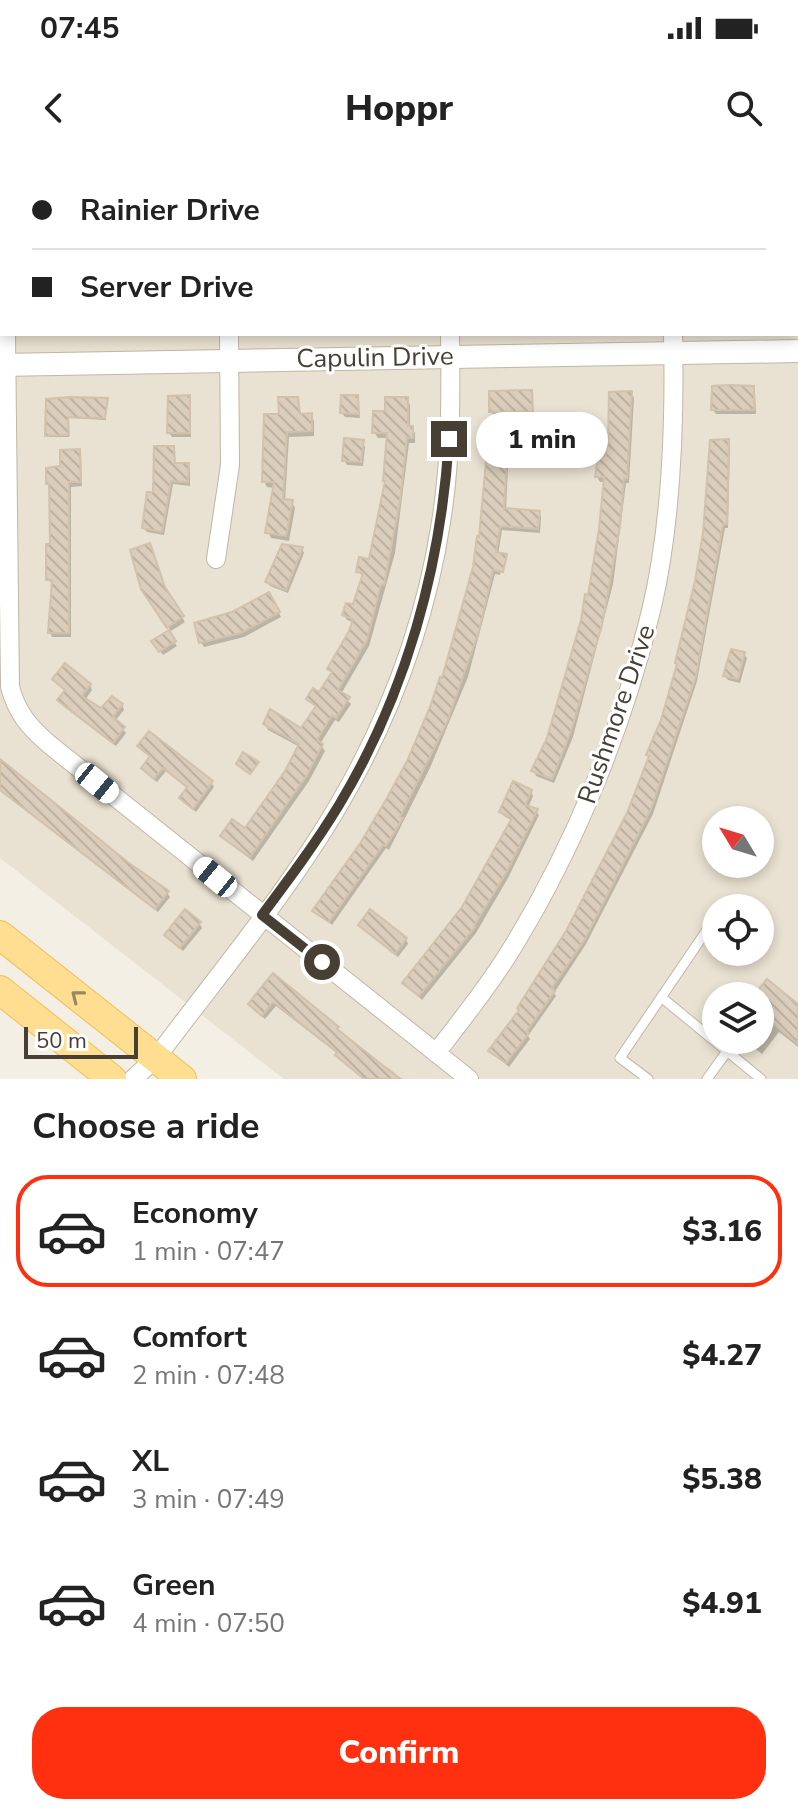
<!DOCTYPE html>
<html lang="en">
<head>
<meta charset="utf-8">
<style>
	:root { --surface:#fff; --page:#f2f2f2; --text:#222; --muted:#767676; --line:#e0e0e0; --accent:#ff3010 }
	body { margin:0; font-family:"Nunito Sans",sans-serif; background:var(--page); color:var(--text); height:100vh; display:flex; flex-direction:column; font-size:30px; white-space:nowrap }
	* { box-sizing:border-box; margin:0 }
	p { font-size:26px; color:var(--muted) }
	.icon { flex:none; width:44px; height:44px; fill:none; stroke:currentColor; stroke-width:2; stroke-linecap:round; stroke-linejoin:round }
	.map { position:relative; height:919px; overflow:hidden }
	.sheet { display:flex; flex-direction:column; background:var(--surface); flex:1 }
	.sheet>* { flex:none }
	.guide { position:absolute; left:0px; top:0px; width:798px; height:176px; box-shadow:0 4px 12px #0003; display:grid; align-content:center; height:176px; padding:0 32px; background:var(--surface) }
	.needle { width:52px; rotate:308deg }
	.tools { position:absolute; left:702px; top:646px; display:grid; gap:16px }
	.tools a { display:grid; place-items:center; width:72px; height:72px; border-radius:50%; background:var(--surface); box-shadow:0 4px 12px #0003; font-size:40px }
	.scale { position:absolute; left:24px; bottom:20px; width:114px; box-sizing:border-box; padding-left:8px; border:4px solid #473f33; border-top:0; font-size:22px; line-height:28px; white-space:nowrap; color:#473f33; -webkit-text-stroke:6px #fff; paint-order:stroke }
	.end { position:absolute; width:36px; height:36px; margin:-18px; border:10px solid #473f33; background:#fff; box-shadow:0 0 0 4px #fff }
	.from { border-radius:50% }
	.bubble { position:absolute; height:56px; border-radius:28px; background:var(--surface); box-shadow:0 4px 12px #0003; font-size:26px; font-weight:800; line-height:56px; text-align:center }
	.car { position:absolute; width:24px; height:48px; margin:-24px -12px; border-radius:10px; box-shadow:0 0 6px 2px #0007; background:linear-gradient(#fff 24%,#345 0 40%,#fff 0 76%,#345 0 86%,#fff 0) }
	.guide b { display:flex; align-items:center; gap:28px; height:76px; font-size:30px }
	.guide b+b { border-top:2px solid var(--line) }
	.guide i { width:20px; height:20px; background:var(--text) }
	ul { padding:0; list-style:none }
	li { display:flex; align-items:center; gap:24px; height:112px; margin:0 16px 12px; padding:0 16px; border:4px solid transparent; border-radius:32px }
	li div { flex:1 }
	li b { display:block; font-size:30px }
	li em { font-style:normal; font-weight:800 }
	li.active { border-color:var(--accent) }
	li>.icon { width:72px; height:72px; stroke-width:1.5 }
	h2 { padding:0 32px; font-size:36px; line-height:96px }
	.action { display:flex; gap:16px; margin-top:auto; padding:16px 32px }
	.action a { flex:1; height:92px; border-radius:32px; background:var(--accent); color:#fff; font-size:32px; font-weight:800; line-height:92px; text-align:center }
	.status { display:flex; justify-content:space-between; align-items:center; height:56px; padding:0 40px; background:var(--surface); direction:ltr }
	.status svg { height:22px; fill:currentColor }
	header { display:flex; justify-content:space-between; align-items:center; height:104px; padding:0 32px; background:var(--surface); font-size:36px; font-weight:800 }
	.map>svg:first-child { display:block }
	.residential { fill:#e9e1d1; fill-rule:evenodd }
	.shadow { fill:#0003 }
	.building { fill:url(#building-back-hatch); stroke:#d2c2ab; stroke-width:2 }
	.lines { fill:none; stroke-linecap:round; stroke-linejoin:round }
	.service-casing { stroke:#c0b7a6; stroke-width:11 }
	.minor-casing { stroke:#c0b7a6; stroke-width:20 }
	.tertiary-casing { stroke:#c0b7a6; stroke-width:24 }
	.primary-casing { stroke:#f0bf56; stroke-width:30 }
	.service { stroke:#fff; stroke-width:9 }
	.minor { stroke:#fff; stroke-width:18 }
	.tertiary { stroke:#fff; stroke-width:22 }
	.primary { stroke:#ffde92; stroke-width:28 }
	.oneway { stroke:#9a875e }
	.route { stroke:#473f33; stroke-width:10 }
	.labels { text-anchor:middle; stroke-width:6; stroke-linejoin:round; paint-order:stroke }
	.street-label { font-size:26px; fill:#473f33; stroke:#fff }
</style>
</head>
<body>
<div class="status"><b>07:45</b><svg viewBox="0 0 49 12"><path d="M0 12V9h3v3zM5 12V6h3v6zM10 12V3h3v9zM15 12V0h3v12zM26 1h20v11H26zM47 4h2v5h-2z"/></svg></div>
<header><svg class="icon" aria-label="back" viewBox="0 0 24 24"><path d="M15 5l-7 7 7 7"/></svg>Hoppr<svg class="icon" aria-label="search" viewBox="0 0 24 24"><circle cx="10" cy="10" r="6"/><path d="M15 15l6 6"/></svg></header>
<div class="map">
<svg width="798" height="919" viewBox="0 0 798 919">
	<defs>
		<pattern id="building-back-hatch" width="6" height="6" patternUnits="userSpaceOnUse" patternTransform="scale(2)"><rect width="6" height="6" fill="#dacdbb"/><path d="M-1 5l2 2M0 0l6 6M5-1l2 2" fill="none" stroke="#bcb1a1"/></pattern>
	</defs>
	<rect width="100%" height="100%" fill="#f4efe4"/>
	<path class="residential" d="M0,0H798V919H284L0,698ZM2,2H796V174H2ZM716,660H760V704H716ZM716,748H760V792H716ZM716,836H760V880H716Z"/>
	<path class="shadow" d="M44,0H74L44,2Z
		M160,0H181V2H160Z
		M264,0H285V2H265Z
		M382,0H404V2H382Z
		M487,0H509V2H487Z
		M605,0H626V2H605Z
		M712,0H733L732,2H712Z
		M753,228L755,232L756,254H716L713,250Z
		M531,232L534,256H494L491,252Z
		M631,233L634,238L629,323H626L613,424L573,577L554,623L536,616L534,611L549,579L590,437L601,369L605,322H600L597,317Z
		M189,237L191,241V277H172L169,273Z
		M357,237L360,258L345,257L342,253Z
		M297,239L302,256L311,255L314,261V276L289,277L285,341L292,342L295,348L289,381L271,378L268,372L275,328L267,327L264,321L281,256Z
		M407,239L410,245V268L415,273V283H409L395,393L369,486L341,534L351,544L339,562L335,560L320,584L325,591L309,621L253,701L226,681L223,676L246,671L287,612L300,587L268,570L265,564L302,570L317,548L308,539L319,534L333,514L329,509L353,462L347,460L344,455L354,447L364,418L358,411L370,401L386,323L389,278H378L374,272L387,253Z
		M106,240V260L69,258V277H49L48,241Z
		M728,281L730,286L728,368H725L697,521L653,654L586,784L554,833L556,836L528,876L530,879L509,907L490,891L521,850L568,772L629,654L650,598L648,595L663,561L688,460L705,373Z
		M362,282L365,287L363,306L347,305L344,300Z
		M506,282L509,286L506,350L539,353L541,357L540,373L502,370L498,395L504,397L500,415L495,414L468,517L430,608L389,690L386,688L332,765L314,751L363,683L389,639L443,521Z
		M173,288L176,305H188L190,310V326L173,324L164,375L147,372L144,368L155,335Z
		M79,291L81,296L82,326L71,327V477H52L50,472L53,424L48,420L52,386L51,328L48,324Z
		M302,389L304,393L288,433L270,426L267,422Z
		M143,428L166,432L185,462L171,471Z
		M269,434L281,457L244,477L204,487L201,482L232,454Z
		M168,473L177,486L163,495L154,482Z
		M744,494L747,498L740,523L728,520L725,516Z
		M55,519L90,525L92,530L85,540L102,551L122,545L124,550L115,561L126,573L116,586L62,545L60,540L66,532Z
		M139,587L211,622L214,627L196,652L181,638L188,629L166,611L157,622L146,613L143,608L151,598Z
		M0,601L127,705L167,733L170,737L158,752L3,633L0,630Z
		M531,632L533,636L528,648L536,651L539,655L508,718L476,773L422,840L405,823L464,748L513,661L504,656L501,652Z
		M199,763L202,768L183,791L166,775Z
		M360,766L406,779L408,784L398,797Z
		M273,815L386,910L388,908L402,919H363L340,900L338,894L276,846L265,859L253,849L250,844Z
		M767,822L798,847V887L779,872L762,894L744,880H760V836H756Z"/>
	<path class="building" d="M731,225L754,226V250H711L712,226Z
		M532,230L533,252H489V231Z
		M632,231L627,318H624L620,366L602,465L571,571L552,619L531,611L547,578L581,460L585,434L588,435L599,369L604,317H595L598,297L605,296L608,281L609,232Z
		M190,235V273H167L168,236Z
		M341,235H358L359,254L340,253Z
		M70,237L108,238L105,258L68,257L69,275L45,276L46,239Z
		M278,237H298L300,254L312,253V271L287,272L283,339L293,340L286,376L265,373L274,322H262L264,254H279Z
		M385,237H408V266H413V278H407L400,341L384,425L381,424L367,480L338,530L350,537L336,558L332,555L317,580L323,584L307,615L250,697L220,676L232,659L245,668L285,611L299,584L263,564L270,549L301,568L316,546L306,539L313,528L319,532L332,512L327,509L349,471L353,459L342,455L346,443L353,444L363,413L356,412L359,397L369,399L385,321H383L387,273H372L373,251H385Z
		M344,278L364,280L361,302L342,301Z
		M488,279L508,280L504,348L540,351L538,369L500,366L496,392L507,394L503,412L493,410L479,471L447,562L400,657L403,658L386,686L383,685L329,762L312,751L361,682L387,638L408,599L430,547L440,517L442,518L473,407L477,376L479,377Z
		M729,279L727,364H723L696,516L651,649L585,779L552,828L555,831L527,871L529,873L506,903L488,891L519,850L517,848L566,771L627,653L649,596L646,595L661,560L677,504L675,503L695,421L703,373L710,280Z
		M154,286H174L175,303H189L188,322L171,321L162,372L142,368L147,332H153Z
		M80,289L81,322H69V473H48L52,420H46V384H50L49,324H46V308L60,306V290Z
		M150,383L165,427L184,456L167,468L141,429L130,390Z
		M282,384L303,387L286,430L265,422Z
		M269,432L280,452L241,473L199,483L194,463L232,452Z
		M169,470L176,481L159,492L151,481Z
		M731,489L745,492L738,519L723,516Z
		M65,503L91,524L82,536L101,548L112,536L123,544L113,557L125,567L113,583L57,540L65,530L52,519Z
		M149,571L213,621L193,649L179,638L187,627L163,608L154,619L141,608L150,596L137,586Z
		M243,592L259,602L250,614L236,604Z
		M0,599L129,703L169,731L155,749L0,630Z
		M513,621L532,630L525,645L538,649L506,713L474,766L475,767L419,836L402,823L462,747L512,658L499,652Z
		M185,749L201,762L180,788L164,775Z
		M370,749L407,778L395,794L358,765Z
		M273,813L339,867L337,869L400,919H364L335,895L337,892L273,842L262,856L248,844Z
		M767,819L798,844V884L773,863L760,879V836H753Z"/>
	<g class="lines">
		<defs>
			<path id="service" d="M661,837L761,919
				M648,919L620,898L711,764
				M707,919L728,890"/>
			<path id="minor" d="M3,0V2
				M225,0V2
				M449,0V2
				M670,0V2
				M6,174L10,527C17,553 29,567 50,585L469,919
				M216,399L230,305L229,174
				M436,893C463,858 491,823 514,785C576,683 623,567 651,451C672,364 675,263 673,174
				M133,919L156,898C218,815 289,731 341,641C390,556 426,460 441,362C451,300 451,237 450,174"/>
			<path id="tertiary" d="M0,205L798,191"/>
			<path id="primary" d="M0,775L182,919
				M0,830L112,919"/>
		</defs>
		<use href="#service" class="service-casing"/>
		<use href="#minor" class="minor-casing"/>
		<use href="#tertiary" class="tertiary-casing"/>
		<use href="#primary" class="primary-casing"/>
		<use href="#service" class="service"/>
		<use href="#minor" class="minor"/>
		<use href="#tertiary" class="tertiary"/>
		<use href="#primary" class="primary"/>
	</g>
	<defs><path id="oneway-chevron" d="M-2-3.5L2.5 0L-2 3.5" fill="none" stroke-width="1.6" stroke-linecap="round" stroke-linejoin="round" transform="scale(2)"/></defs>
	<use class="oneway" href="#oneway-chevron" transform="translate(77 836) rotate(-142)"/>
	<g class="lines">
		<path class="route" d="M322,802L262,755C289,719 316,683 339,645C406,534 441,407 449,279"/>
	</g>
	<g class="labels">
		<g class="street-label">
			<text transform="translate(375 197) rotate(-1)" y="9">Capulin Drive</text>
			<text transform="translate(616 554) rotate(-71)" y="9">Rushmore Drive</text>
		</g>
	</g>
</svg>
<div class="tools">
<a><svg class="needle" viewBox="-14 -14 28 28"><path d="M0-13l5 13h-10z" fill="#e53935"/><path d="M0 13l5-13h-10z" fill="#767676"/></svg></a>
<a><svg class="icon" aria-label="locate" viewBox="0 0 24 24"><circle cx="12" cy="12" r="6"/><path d="M12 2v4M12 18v4M2 12h4M18 12h4"/></svg></a>
<a><svg class="icon" aria-label="layers" viewBox="0 0 24 24"><path d="M12 4l9 5-9 5-9-5zM3 14l9 5 9-5"/></svg></a>
</div>
<div class="scale">50 m</div>
<i class="end from" style="left:322px;top:802px"></i>
<i class="end" style="left:449px;top:279px"></i>
<div class="bubble" style="left:476px;top:252px;width:132px">1 min</div>
<i class="car" style="left:97px;top:623px;rotate:129deg"></i>
<i class="car" style="left:215px;top:717px;rotate:309deg"></i>
<div class="guide">
<b><i class="from"></i>Rainier Drive</b>
<b><i></i>Server Drive</b>
</div>
</div>
<section class="sheet">
<h2>Choose a ride</h2>
<ul>
<li class="active"><svg class="icon" aria-label="car" viewBox="0 0 24 24"><path d="M5 17H2v-5l4-1 3-4h7l3 4 3 1v5h-3M9 17h6M6 11h13"/><circle cx="7" cy="17" r="2"/><circle cx="17" cy="17" r="2"/></svg><div><b>Economy</b><p>1 min · 07:47</p></div><em>$3.16</em></li>
<li><svg class="icon" aria-label="car" viewBox="0 0 24 24"><path d="M5 17H2v-5l4-1 3-4h7l3 4 3 1v5h-3M9 17h6M6 11h13"/><circle cx="7" cy="17" r="2"/><circle cx="17" cy="17" r="2"/></svg><div><b>Comfort</b><p>2 min · 07:48</p></div><em>$4.27</em></li>
<li><svg class="icon" aria-label="car" viewBox="0 0 24 24"><path d="M5 17H2v-5l4-1 3-4h7l3 4 3 1v5h-3M9 17h6M6 11h13"/><circle cx="7" cy="17" r="2"/><circle cx="17" cy="17" r="2"/></svg><div><b>XL</b><p>3 min · 07:49</p></div><em>$5.38</em></li>
<li><svg class="icon" aria-label="car" viewBox="0 0 24 24"><path d="M5 17H2v-5l4-1 3-4h7l3 4 3 1v5h-3M9 17h6M6 11h13"/><circle cx="7" cy="17" r="2"/><circle cx="17" cy="17" r="2"/></svg><div><b>Green</b><p>4 min · 07:50</p></div><em>$4.91</em></li>
</ul>
<div class="action"><a>Confirm</a></div>
</section>
</body>
</html>
